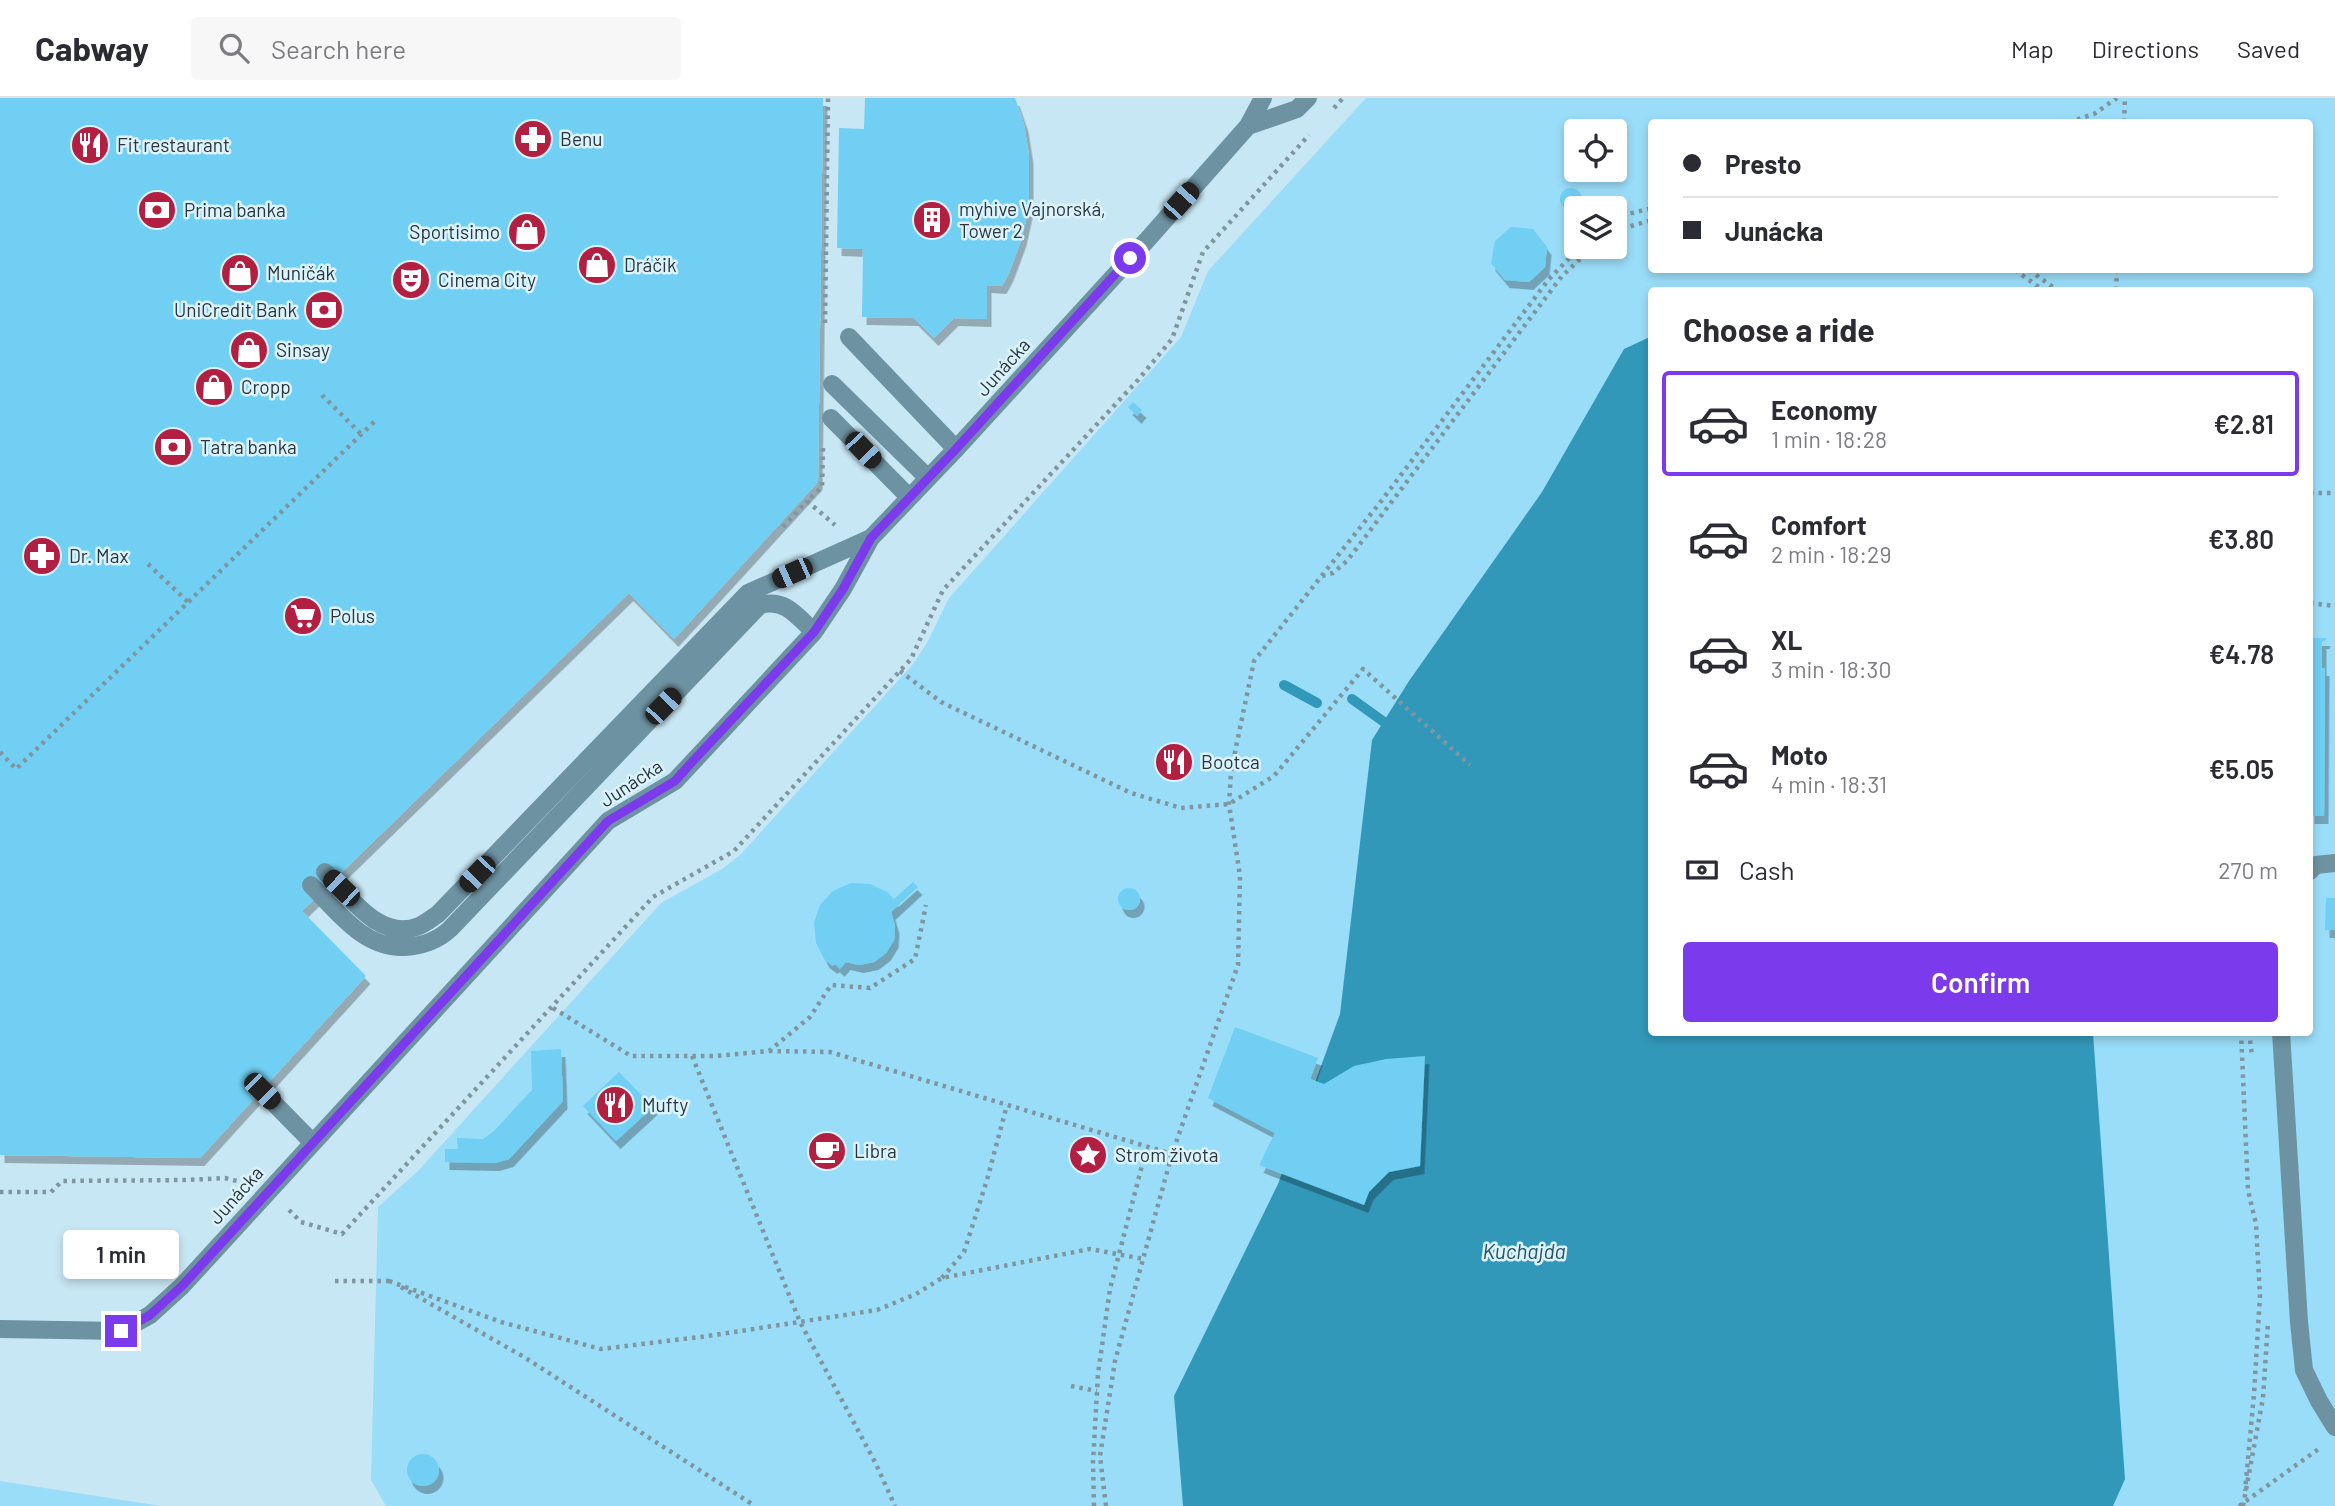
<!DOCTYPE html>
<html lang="en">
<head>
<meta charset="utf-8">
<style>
	:root { --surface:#fff; --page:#f7f7f7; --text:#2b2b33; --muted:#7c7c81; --line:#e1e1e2; --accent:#7c3aed }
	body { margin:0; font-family:Barlow,sans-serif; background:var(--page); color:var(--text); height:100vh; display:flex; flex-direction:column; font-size:26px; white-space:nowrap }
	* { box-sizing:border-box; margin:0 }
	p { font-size:23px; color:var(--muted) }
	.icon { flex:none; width:38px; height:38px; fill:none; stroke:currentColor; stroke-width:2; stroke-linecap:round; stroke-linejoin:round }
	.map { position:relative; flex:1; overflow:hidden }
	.details { position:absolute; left:1648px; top:189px; width:665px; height:749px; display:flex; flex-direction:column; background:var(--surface); border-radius:7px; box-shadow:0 4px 10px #0003 }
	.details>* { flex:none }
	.hud { position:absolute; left:1648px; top:21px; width:665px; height:154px; border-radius:7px; box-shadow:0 4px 10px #0003; display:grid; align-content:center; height:154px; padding:0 35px; background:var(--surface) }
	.controls { position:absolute; left:1564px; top:21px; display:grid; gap:14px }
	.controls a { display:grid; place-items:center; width:63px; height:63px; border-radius:7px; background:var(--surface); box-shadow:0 4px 10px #0003; font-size:35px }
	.end { position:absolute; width:32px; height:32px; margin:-16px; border:9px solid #7c3aed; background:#fff; box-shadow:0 0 0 4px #fff }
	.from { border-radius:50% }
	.bubble { position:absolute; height:49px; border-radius:7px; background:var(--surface); box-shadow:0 4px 10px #0003; font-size:23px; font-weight:600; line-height:49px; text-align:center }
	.car { position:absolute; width:21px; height:42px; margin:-21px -10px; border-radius:9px; box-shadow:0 0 5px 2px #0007; background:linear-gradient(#222 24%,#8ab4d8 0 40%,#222 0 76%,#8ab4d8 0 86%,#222 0) }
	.hud b { display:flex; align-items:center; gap:24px; height:66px; font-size:26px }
	.hud b+b { border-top:2px solid var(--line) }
	.hud i { width:18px; height:18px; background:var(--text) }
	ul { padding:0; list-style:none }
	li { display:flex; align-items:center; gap:21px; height:105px; margin:0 14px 10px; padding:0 21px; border:4px solid transparent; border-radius:7px }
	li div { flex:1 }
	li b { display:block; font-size:26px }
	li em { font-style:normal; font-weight:600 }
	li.on { border-color:var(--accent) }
	li>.icon { width:63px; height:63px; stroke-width:1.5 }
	h2 { padding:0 35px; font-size:32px; line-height:84px }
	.pay { display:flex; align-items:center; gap:18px; height:77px; padding:0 35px; font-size:26px }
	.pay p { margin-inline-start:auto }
	.button { display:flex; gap:14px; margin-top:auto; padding:14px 35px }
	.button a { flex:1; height:80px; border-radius:7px; background:var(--accent); color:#fff; font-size:28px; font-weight:600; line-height:80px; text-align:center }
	header { display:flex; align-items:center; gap:42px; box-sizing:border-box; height:98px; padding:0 35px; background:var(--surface); border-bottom:2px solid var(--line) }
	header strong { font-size:33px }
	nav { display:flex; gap:38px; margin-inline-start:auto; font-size:24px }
	.search { width:490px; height:63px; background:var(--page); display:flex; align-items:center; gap:18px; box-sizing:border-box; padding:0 24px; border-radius:7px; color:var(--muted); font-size:26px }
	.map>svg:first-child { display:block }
	.green { fill:#9addf8; fill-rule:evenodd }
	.water { fill:#3298ba }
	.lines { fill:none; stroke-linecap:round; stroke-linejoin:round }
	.stream { stroke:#3298ba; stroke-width:10 }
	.building { fill:#6fcff3; filter:url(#shadow) }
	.path { stroke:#7f959f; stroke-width:4.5; stroke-dasharray:3.5 5; stroke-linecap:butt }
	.minor { stroke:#6d92a1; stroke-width:18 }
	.route { stroke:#7c3aed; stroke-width:9 }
	.labels { text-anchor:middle; stroke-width:5; stroke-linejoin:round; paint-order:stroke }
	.poi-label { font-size:19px; fill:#2a363b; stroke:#daf3fd; text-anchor:start }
	.street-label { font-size:19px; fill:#2a363b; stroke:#daf3fd }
	.water-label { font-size:21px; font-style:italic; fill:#275161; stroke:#daf3fd }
</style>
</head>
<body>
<header>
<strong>Cabway</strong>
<div class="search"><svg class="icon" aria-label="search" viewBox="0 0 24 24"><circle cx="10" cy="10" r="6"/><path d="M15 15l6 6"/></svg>Search here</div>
<nav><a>Map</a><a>Directions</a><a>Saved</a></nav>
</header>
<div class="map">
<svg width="2335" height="1408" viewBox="0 0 2335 1408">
	<defs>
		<filter id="shadow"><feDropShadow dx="4.5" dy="8" stdDeviation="0" flood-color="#0004"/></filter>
	</defs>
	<rect width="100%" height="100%" fill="#c8e7f4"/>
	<path class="green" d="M1366,0H2335V1408H386L371,1382L378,1109L418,1073L661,805L722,771L741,756L913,566L927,545L949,500L1181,239L1208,173ZM1652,24H2310V172H1652ZM1577,33H1615V72H1577ZM1577,110H1615V149H1577ZM1652,192H2310V934H1652Z
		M0,1383L161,1408H0Z"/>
	<path class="water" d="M1652,238V934L2093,935L2125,1381L2113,1408H1183L1174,1298L1278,1086L1340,916L1372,642L1409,583L1542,394L1624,251Z"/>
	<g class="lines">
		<path class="stream" d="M1284,587L1317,605
			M1352,601L1384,624"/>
	</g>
	<path class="building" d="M0,0H823L818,384L674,541L629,495L302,813L366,878L200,1060L0,1057Z
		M865,0H1015L1024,26L1029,58V108L1022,140L1009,175L1002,188L987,187V221L954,220L934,240L914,220L862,219L863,151L837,150L839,30L864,31Z
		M1560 101a11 11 0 1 1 22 0a11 11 0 1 1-22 0Z
		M1511,129L1533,131L1547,149L1545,169L1529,184L1505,182L1491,165L1495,143Z
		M1133,304L1142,312L1137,318L1128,309Z
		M2310,540H2326L2325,543H2322V570H2325L2324,718H2310Z
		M913,784L918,789L891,814L895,828L894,842L886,855L874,864L859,867L846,864L840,871L835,866L833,868L825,862L816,845L814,825L820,807L833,793L851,785L870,786L887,794L894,801Z
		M1118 801a11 11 0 1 1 22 0a11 11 0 1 1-22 0Z
		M2326,800H2335V832H2325Z
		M1235,929L1318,960L1310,981L1324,986L1354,968L1386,961L1425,958L1420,1068L1389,1074L1369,1094L1364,1107L1259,1067L1275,1035L1208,1000Z
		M561,951L563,1003L509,1061L495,1065L445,1064V1051H458L457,1040L483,1041L494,1033L532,992L531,953Z
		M619,974L653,1009L616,1043L583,1008Z
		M407 1372a16 16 0 1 1 32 0a16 16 0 1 1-32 0Z"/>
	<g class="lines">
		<path class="path" d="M1334,10L1343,0
			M2069,24L2094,16L2117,0
			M2124,24L2125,0
			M1615,122L1624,117L1652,110
			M1615,135L1628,129L1652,122
			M2015,172L2043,192
			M2029,172L2057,192
			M2116,192L2117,172
			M825,225L828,0
			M322,297L361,336
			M823,350L822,389L807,403L835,427
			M2310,395H2331
			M783,429L807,403
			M148,466L188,504
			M1322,478L1333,475L1347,463L1562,178L1593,149
			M2310,505L2335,508
			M900,573L941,604L1131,695L1181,710L1229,706L1274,678L1363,571L1470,667
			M0,654L16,671L375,323
			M553,910L631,958H716L769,953L810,919L831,887L870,890L915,861L926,807
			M2241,934L2248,1092L2256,1126L2260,1197L2254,1296L2245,1393
			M2249,934L2252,958
			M769,953L830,954L1172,1056
			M692,958L800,1224L875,1364L895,1408
			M0,1094H51L62,1083L187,1082L225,1080L241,1084
			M289,1112L301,1124L342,1136L653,799L734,753L911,561L943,492L1138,282L1172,241L1203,154L1309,37
			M942,1180L964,1154L987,1082L1007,1007
			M335,1183H390
			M389,1183L501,1224L601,1251L708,1238L877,1212L916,1196L942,1180L1090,1151L1144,1161
			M401,1189L524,1259L755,1408
			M1071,1288L1097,1293
			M1094,1408L1093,1364L1098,1276L1110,1191L1147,1048
			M1106,1408L1100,1358L1115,1263L1172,1056L1238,867L1240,778L1229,706L1231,673L1254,563L1382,402L1549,181L1580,149
			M2239,1408L2320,1350
			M2243,1408L2263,1300L2268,1225"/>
		<path class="minor" d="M1248,28L1297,11L1308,0
			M849,239L956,351
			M832,286L928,380
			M831,320L909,399
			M2310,773L2316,767L2335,765
			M325,774C349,798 380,844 419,828C426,825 432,820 438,816L748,495L871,440
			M311,787C338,814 364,851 405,849C423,848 437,843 450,831L760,507C785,500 797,518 814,534
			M2281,934L2299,1224L2304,1272L2319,1303L2335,1329
			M262,993L313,1045
			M0,1231L121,1233L150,1217L182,1188L608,723L675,683L814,534L843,491L871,440L956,351L1148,141L1248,28L1263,0"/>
	</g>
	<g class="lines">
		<path class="route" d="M121,1233L150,1217L182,1188L608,723L675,683L692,664L814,534L843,491L871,440L956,351L1130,160"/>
	</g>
	<defs>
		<symbol id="pharmacy-disc" viewBox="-11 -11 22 22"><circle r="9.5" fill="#b21f41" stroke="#daf3fd"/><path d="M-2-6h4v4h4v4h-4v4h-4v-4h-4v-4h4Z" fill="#fff"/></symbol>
		<symbol id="restaurant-disc" viewBox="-11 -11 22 22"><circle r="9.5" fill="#b21f41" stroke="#daf3fd"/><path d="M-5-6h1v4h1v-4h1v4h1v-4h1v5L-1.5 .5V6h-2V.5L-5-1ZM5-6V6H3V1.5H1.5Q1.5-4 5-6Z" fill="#fff"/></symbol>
		<symbol id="bank-disc" viewBox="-11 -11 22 22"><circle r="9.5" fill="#b21f41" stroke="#daf3fd"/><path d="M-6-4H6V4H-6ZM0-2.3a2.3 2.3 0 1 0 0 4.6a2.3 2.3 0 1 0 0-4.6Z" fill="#fff"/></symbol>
		<symbol id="building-disc" viewBox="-11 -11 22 22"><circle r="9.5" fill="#b21f41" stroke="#daf3fd"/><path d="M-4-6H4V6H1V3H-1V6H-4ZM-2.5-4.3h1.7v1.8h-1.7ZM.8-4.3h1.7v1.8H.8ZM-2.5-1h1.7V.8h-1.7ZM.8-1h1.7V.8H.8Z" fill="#fff"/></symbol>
		<symbol id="shop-disc" viewBox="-11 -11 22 22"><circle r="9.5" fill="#b21f41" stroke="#daf3fd"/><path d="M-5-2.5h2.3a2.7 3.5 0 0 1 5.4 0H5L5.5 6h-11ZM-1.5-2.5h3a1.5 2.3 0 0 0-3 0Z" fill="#fff"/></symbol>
		<symbol id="theatre-disc" viewBox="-11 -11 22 22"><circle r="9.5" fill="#b21f41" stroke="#daf3fd"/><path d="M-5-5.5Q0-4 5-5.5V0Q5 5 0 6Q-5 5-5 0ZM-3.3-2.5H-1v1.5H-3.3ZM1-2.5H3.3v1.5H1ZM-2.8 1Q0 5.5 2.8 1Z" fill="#fff"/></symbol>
		<symbol id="supermarket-disc" viewBox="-11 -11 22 22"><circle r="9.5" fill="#b21f41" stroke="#daf3fd"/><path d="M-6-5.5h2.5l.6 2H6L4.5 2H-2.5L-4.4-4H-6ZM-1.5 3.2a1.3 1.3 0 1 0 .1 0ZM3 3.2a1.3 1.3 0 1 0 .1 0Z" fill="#fff"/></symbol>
		<symbol id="cafe-disc" viewBox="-11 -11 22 22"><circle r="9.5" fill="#b21f41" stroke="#daf3fd"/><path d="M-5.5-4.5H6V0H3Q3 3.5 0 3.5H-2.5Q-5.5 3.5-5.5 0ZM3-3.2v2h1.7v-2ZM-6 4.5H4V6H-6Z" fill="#fff"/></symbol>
		<symbol id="sight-disc" viewBox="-11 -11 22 22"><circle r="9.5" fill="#b21f41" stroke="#daf3fd"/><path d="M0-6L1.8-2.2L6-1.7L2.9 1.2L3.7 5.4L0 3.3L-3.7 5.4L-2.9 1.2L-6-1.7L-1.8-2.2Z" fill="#fff"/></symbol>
	</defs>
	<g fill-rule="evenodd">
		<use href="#pharmacy-disc" x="511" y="19" width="44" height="44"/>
		<use href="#restaurant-disc" x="68" y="25" width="44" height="44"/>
		<use href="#bank-disc" x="135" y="90" width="44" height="44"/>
		<use href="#building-disc" x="910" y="100" width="44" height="44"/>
		<use href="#shop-disc" x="505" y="112" width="44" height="44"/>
		<use href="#shop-disc" x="575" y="145" width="44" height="44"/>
		<use href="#shop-disc" x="218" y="153" width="44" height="44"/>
		<use href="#theatre-disc" x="389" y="160" width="44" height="44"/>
		<use href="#bank-disc" x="302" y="190" width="44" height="44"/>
		<use href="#shop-disc" x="227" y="230" width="44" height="44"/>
		<use href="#shop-disc" x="192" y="267" width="44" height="44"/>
		<use href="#bank-disc" x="151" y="327" width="44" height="44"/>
		<use href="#pharmacy-disc" x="20" y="436" width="44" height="44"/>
		<use href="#supermarket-disc" x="281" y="496" width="44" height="44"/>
		<use href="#restaurant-disc" x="1152" y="642" width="44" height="44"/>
		<use href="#restaurant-disc" x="593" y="985" width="44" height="44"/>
		<use href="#cafe-disc" x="805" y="1031" width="44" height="44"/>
		<use href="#sight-disc" x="1066" y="1035" width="44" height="44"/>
	</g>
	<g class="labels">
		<g class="poi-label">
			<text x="560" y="48">Benu</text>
			<text x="117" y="54">Fit restaurant</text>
			<text x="959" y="118">myhive Vajnorská,<tspan x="959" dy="22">Tower 2</tspan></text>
			<text x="184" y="119">Prima banka</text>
			<text x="500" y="141" text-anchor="end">Sportisimo</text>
			<text x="624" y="174">Dráčik</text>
			<text x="267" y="182">Muničák</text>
			<text x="438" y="189">Cinema City</text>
			<text x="297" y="219" text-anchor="end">UniCredit Bank</text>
			<text x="276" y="259">Sinsay</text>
			<text x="241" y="296">Cropp</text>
			<text x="200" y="356">Tatra banka</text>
			<text x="69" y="465">Dr. Max</text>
			<text x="330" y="525">Polus</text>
			<text x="1201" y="671">Bootca</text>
			<text x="642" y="1014">Mufty</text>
			<text x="854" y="1060">Libra</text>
			<text x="1115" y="1064">Strom života</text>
		</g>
		<g class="street-label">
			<text transform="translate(1003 269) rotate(-48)" y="7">Junácka</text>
			<text transform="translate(631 685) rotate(-33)" y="7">Junácka</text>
			<text transform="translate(236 1097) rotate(-48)" y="7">Junácka</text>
		</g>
		<g class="water-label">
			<text x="1524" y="1161">Kuchajda</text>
		</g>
	</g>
</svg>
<div class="controls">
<a><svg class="icon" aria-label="locate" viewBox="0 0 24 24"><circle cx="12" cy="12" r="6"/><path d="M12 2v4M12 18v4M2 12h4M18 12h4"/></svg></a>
<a><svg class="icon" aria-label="layers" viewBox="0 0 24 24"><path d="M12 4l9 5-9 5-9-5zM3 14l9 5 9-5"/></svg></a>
</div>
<i class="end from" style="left:1130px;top:160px"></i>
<i class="end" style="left:121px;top:1233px"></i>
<div class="bubble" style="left:63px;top:1132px;width:116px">1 min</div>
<i class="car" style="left:1181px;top:103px;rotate:42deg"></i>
<i class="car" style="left:863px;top:352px;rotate:136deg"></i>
<i class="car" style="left:792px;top:475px;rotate:246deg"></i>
<i class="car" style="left:663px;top:608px;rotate:44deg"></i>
<i class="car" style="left:477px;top:776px;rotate:224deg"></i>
<i class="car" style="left:341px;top:790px;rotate:314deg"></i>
<i class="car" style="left:262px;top:993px;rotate:135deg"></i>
<div class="hud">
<b><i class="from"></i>Presto</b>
<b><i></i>Junácka</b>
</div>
<section class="details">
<h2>Choose a ride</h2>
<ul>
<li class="on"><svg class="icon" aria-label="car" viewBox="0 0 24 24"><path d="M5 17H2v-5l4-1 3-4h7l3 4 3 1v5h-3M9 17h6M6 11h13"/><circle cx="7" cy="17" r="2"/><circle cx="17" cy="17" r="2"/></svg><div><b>Economy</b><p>1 min · 18:28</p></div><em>€2.81</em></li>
<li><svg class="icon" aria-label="car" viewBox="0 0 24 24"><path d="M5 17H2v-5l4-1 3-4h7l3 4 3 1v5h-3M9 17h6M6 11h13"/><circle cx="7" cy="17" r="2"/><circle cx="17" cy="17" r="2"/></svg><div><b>Comfort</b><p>2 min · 18:29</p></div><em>€3.80</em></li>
<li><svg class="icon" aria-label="car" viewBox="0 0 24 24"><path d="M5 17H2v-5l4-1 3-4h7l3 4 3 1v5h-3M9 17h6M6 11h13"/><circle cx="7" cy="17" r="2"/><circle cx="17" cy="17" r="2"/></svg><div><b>XL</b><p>3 min · 18:30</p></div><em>€4.78</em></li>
<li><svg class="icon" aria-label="car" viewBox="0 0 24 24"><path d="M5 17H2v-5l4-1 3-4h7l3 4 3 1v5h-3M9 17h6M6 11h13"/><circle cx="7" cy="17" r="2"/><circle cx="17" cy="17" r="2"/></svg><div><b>Moto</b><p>4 min · 18:31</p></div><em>€5.05</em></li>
</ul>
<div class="pay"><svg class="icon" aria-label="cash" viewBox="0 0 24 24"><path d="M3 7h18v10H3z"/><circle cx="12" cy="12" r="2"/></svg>Cash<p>270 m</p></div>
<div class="button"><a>Confirm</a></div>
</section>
</div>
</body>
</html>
